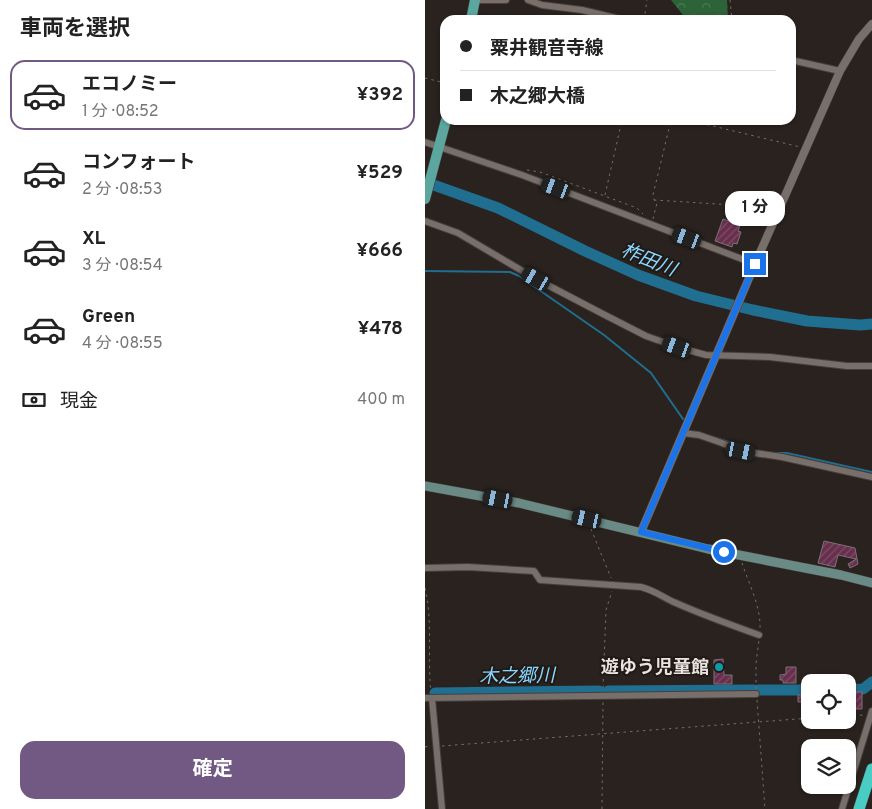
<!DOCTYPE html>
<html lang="ja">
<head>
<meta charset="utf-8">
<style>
	:root { --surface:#fff; --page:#f6f6f6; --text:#222; --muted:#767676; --line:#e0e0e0; --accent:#725984 }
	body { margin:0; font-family:Overpass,"Noto Sans JP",sans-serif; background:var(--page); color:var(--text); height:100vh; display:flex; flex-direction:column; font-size:19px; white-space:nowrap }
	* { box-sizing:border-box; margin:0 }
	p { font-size:16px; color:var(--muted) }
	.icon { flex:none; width:28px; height:28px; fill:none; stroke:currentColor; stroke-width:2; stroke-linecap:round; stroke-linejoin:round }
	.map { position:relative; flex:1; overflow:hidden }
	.drawer { display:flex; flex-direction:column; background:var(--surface); width:425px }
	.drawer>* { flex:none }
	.guide { position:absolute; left:15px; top:15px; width:356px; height:110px; border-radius:15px; box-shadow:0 1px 4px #0004; display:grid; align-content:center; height:110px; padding:0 20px; background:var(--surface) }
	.buttons { position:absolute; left:376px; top:674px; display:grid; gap:10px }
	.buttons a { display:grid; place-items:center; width:55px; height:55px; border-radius:10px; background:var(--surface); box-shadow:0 1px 4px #0004; font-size:25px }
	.end { position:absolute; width:22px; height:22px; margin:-11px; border:6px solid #1a73e8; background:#fff; box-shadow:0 0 0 2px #fff }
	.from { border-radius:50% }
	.bubble { position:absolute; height:35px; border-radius:15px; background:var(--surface); box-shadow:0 1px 4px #0004; font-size:16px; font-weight:700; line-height:35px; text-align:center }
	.car { position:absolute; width:15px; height:30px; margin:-15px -8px; border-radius:6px; box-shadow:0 0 4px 1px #0007; background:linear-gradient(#222 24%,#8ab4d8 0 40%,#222 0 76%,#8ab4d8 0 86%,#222 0) }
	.guide b { display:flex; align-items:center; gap:18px; height:48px; font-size:19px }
	.guide b+b { border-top:1px solid var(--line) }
	.guide i { width:12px; height:12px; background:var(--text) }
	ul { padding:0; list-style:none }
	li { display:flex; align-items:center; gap:15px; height:70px; margin:0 10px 8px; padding:0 10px; border:2px solid transparent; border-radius:15px }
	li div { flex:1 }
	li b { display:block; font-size:19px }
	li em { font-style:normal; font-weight:700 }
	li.selected { border-color:var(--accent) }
	li>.icon { width:45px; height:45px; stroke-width:1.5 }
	h2 { padding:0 20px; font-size:22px; line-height:60px }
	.pay { display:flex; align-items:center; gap:12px; height:55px; padding:0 20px; font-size:19px }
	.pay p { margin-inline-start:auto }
	.primary-button { display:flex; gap:10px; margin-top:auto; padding:10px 20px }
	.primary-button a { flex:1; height:58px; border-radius:15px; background:var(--accent); color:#fff; font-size:20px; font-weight:700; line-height:58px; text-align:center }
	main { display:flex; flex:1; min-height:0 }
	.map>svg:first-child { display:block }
	.forest { fill:url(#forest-crowns) }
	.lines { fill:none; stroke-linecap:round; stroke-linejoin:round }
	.stream { stroke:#206e90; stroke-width:2 }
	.river { stroke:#206e90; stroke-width:11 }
	.building { fill:url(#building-hatch); stroke:#7b7276 }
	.minor-casing { stroke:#463f3c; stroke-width:8 }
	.tertiary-casing { stroke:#463f3c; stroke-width:9 }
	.secondary-casing { stroke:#463f3c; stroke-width:10 }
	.primary-casing { stroke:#463f3c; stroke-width:11 }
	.motorway-casing { stroke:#463f3c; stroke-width:12 }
	.path { stroke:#746e6a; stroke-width:1; stroke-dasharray:2.5 4; stroke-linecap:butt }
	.minor { stroke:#786f6b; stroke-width:6 }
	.tertiary { stroke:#786f6b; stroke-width:8 }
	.secondary { stroke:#6a8b85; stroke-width:9 }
	.primary { stroke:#5ba7a0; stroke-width:10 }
	.motorway { stroke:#48ccc3; stroke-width:11 }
	.route { stroke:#1a73e8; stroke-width:6 }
	.culture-dot { fill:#0f9aa8; stroke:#201915; stroke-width:2 }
	.labels { text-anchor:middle; stroke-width:4; stroke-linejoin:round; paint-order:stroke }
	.poi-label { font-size:18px; font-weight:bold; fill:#e9e4e1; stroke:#201915; text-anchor:end }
	.water-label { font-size:19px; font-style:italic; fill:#87d7ff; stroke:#201915 }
</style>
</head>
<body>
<main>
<section class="drawer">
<h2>車両を選択</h2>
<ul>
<li class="selected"><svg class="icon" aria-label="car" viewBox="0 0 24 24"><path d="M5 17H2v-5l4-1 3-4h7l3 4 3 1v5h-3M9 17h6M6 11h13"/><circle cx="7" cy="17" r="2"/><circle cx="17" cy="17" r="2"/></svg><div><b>エコノミー</b><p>1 分 · 08:52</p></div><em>¥392</em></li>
<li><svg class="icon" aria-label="car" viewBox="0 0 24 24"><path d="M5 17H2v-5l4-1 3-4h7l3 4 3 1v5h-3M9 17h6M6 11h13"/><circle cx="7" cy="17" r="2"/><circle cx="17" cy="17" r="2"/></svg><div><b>コンフォート</b><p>2 分 · 08:53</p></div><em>¥529</em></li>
<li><svg class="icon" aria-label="car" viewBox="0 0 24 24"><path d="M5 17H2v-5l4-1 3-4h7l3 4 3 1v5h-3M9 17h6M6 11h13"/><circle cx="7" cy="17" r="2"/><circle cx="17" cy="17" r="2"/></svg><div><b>XL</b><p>3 分 · 08:54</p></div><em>¥666</em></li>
<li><svg class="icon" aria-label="car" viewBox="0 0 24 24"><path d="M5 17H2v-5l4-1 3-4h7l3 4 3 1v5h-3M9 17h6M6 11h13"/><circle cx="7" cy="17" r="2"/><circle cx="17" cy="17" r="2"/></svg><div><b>Green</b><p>4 分 · 08:55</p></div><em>¥478</em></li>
</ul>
<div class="pay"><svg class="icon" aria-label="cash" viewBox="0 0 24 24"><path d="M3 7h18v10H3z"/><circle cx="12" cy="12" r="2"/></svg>現金<p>400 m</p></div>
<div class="primary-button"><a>確定</a></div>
</section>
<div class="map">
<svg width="447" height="809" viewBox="0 0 447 809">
	<defs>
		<pattern id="forest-crowns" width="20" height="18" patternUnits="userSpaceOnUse" patternTransform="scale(1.25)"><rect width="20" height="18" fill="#2d6339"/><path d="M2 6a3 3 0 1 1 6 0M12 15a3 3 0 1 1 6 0" fill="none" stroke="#4b7955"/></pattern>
		<pattern id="building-hatch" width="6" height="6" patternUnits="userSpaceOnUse" patternTransform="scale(1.25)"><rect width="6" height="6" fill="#682f4d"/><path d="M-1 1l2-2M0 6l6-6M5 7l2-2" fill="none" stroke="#7e4d66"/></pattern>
	</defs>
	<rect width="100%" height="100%" fill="#29221e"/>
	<path class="forest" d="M246,0H302L303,20H262Z"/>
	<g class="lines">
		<path class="stream" d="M0,271L85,272L94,276L179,335L226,373L258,419
			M282,435L325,449
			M350,453H362L447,472"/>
		<path class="river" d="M0,182L73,208L160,251L213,275L271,296L328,310L382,321L435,325L447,324
			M333,690H385
			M422,690L438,689L447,682
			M183,691L329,690
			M10,693L174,691"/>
	</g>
	<path class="building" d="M298,219L315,225L313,231L316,232L312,244L308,243L307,247L290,241Z
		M399,541L430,548L433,564L425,568L423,564L431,559L413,555L410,567L393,563Z
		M298,659L299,675H307V684H289V660Z
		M361,667H371V683H358V680H355V675L361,674Z
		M422,692H437V709H422Z
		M373,695H385V702H373Z"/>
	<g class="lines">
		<defs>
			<path id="minor" d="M55,0H81
				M103,0L117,5L157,10L199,20
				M366,60L415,71
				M0,142L97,175L330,264
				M0,221L33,233L111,279L178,314L221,336L252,347L281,355L345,357L422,366H447
				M258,433L274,435L297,443L316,451L357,457L447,477
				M0,568L43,567L109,571L115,580L216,587C231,591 237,597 251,603C278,615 306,625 334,635
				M0,698L331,694
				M7,698L17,809
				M417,809L447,711"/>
			<path id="tertiary" d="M216,532L330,264L415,71L434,39L447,24"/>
			<path id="secondary" d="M0,486L94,503L283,549L416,575L447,583"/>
			<path id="primary" d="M46,20L50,0
				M0,199L21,120"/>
			<path id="motorway" d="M434,809L447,769"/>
		</defs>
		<use href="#minor" class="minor-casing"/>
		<use href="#tertiary" class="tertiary-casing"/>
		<use href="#secondary" class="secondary-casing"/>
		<use href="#primary" class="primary-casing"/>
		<use href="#motorway" class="motorway-casing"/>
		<path class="path" d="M305,0L307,20
			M219,20L222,0
			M0,78L20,83
			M263,120L375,147
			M102,170L115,172L212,208L218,214
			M180,195L197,120
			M229,200L340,207H344L346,210
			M228,219L232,203L229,200L228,195L246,120
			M166,529L186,578
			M317,563C324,584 336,607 335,629
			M0,588C8,622 2,657 6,692
			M178,688L181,610L187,591
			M331,689V663L334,640
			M332,700L340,809
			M422,716L440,715
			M17,746L385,718
			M0,747L5,746
			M177,809L178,702"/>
		<use href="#minor" class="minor"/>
		<use href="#tertiary" class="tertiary"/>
		<use href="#secondary" class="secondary"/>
		<use href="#primary" class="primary"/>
		<use href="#motorway" class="motorway"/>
	</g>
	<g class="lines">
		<path class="route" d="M299,552L216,532L330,264"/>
	</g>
	<circle class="culture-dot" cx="294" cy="667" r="5"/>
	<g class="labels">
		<g class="poi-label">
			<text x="284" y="673">遊ゆう児童館</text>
		</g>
		<g class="water-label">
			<text transform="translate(224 259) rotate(22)" y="7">柞田川</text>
			<text transform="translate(92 675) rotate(-1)" y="7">木之郷川</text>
		</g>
	</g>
</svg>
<div class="buttons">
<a><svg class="icon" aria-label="locate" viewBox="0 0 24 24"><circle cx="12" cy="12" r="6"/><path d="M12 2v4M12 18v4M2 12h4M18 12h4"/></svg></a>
<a><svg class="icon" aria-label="layers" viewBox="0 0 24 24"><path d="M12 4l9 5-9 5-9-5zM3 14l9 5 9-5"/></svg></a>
</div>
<i class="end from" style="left:299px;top:552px"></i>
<i class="end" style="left:330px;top:264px"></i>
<div class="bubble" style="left:300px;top:191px;width:60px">1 分</div>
<i class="car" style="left:131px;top:188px;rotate:291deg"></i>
<i class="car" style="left:262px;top:238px;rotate:291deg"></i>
<i class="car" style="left:111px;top:279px;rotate:300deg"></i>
<i class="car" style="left:252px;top:347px;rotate:290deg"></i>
<i class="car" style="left:316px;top:451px;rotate:101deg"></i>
<i class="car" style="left:73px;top:499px;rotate:281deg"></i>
<i class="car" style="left:162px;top:519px;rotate:283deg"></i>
<div class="guide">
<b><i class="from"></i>粟井観音寺線</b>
<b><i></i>木之郷大橋</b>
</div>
</div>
</main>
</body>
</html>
